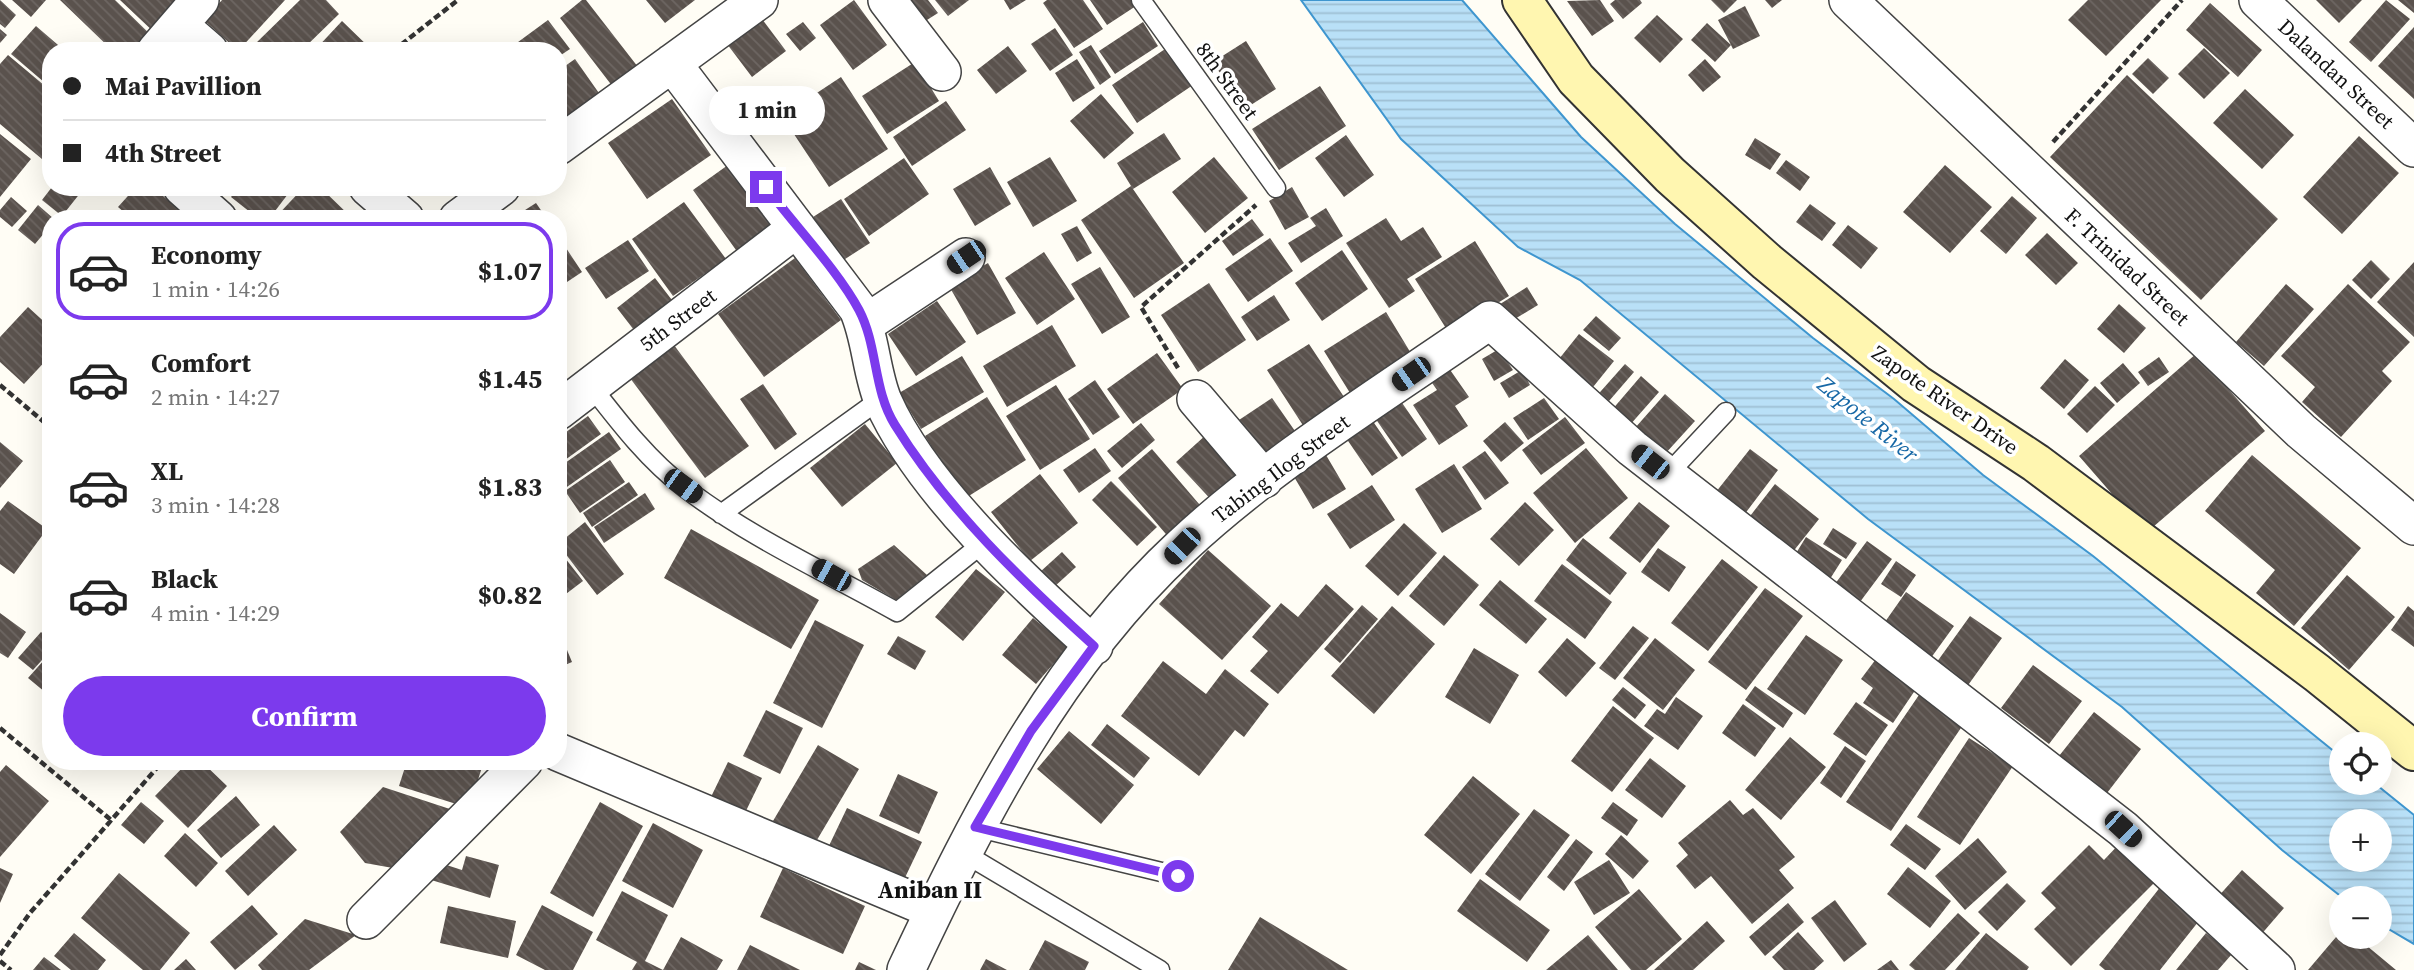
<!DOCTYPE html>
<html lang="en">
<head>
<meta charset="utf-8">
<style>
	:root { --surface:#fff; --page:#f6f6f6; --text:#222; --muted:#767676; --line:#e0e0e0; --accent:#7c3aed }
	body { margin:0; font-family:"Source Serif 4",serif; background:var(--page); color:var(--text); height:100vh; display:flex; flex-direction:column; font-size:26px; white-space:nowrap }
	* { box-sizing:border-box; margin:0 }
	p { font-size:23px; color:var(--muted) }
	.icon { flex:none; width:38px; height:38px; fill:none; stroke:currentColor; stroke-width:2; stroke-linecap:round; stroke-linejoin:round }
	.map { position:relative; flex:1; overflow:hidden }
	.panel { position:absolute; left:42px; top:210px; width:525px; height:560px; display:flex; flex-direction:column; background:var(--surface); border-radius:28px; box-shadow:0 7px 28px #0002 }
	.panel>* { flex:none }
	.top-card { position:absolute; left:42px; top:42px; width:525px; height:154px; border-radius:28px; box-shadow:0 7px 28px #0002; display:grid; align-content:center; height:154px; padding:0 21px; background:var(--surface) }
	.fabs { position:absolute; left:2329px; top:732px; display:grid; gap:14px }
	.fabs a { display:grid; place-items:center; width:63px; height:63px; border-radius:50%; background:var(--surface); box-shadow:0 7px 28px #0002; font-size:35px }
	.end { position:absolute; width:32px; height:32px; margin:-16px; border:9px solid #7c3aed; background:#fff; box-shadow:0 0 0 4px #fff }
	.from { border-radius:50% }
	.bubble { position:absolute; height:49px; border-radius:24px; background:var(--surface); box-shadow:0 7px 28px #0002; font-size:23px; font-weight:700; line-height:49px; text-align:center }
	.car { position:absolute; width:21px; height:42px; margin:-21px -10px; border-radius:9px; box-shadow:0 0 5px 2px #0007; background:linear-gradient(#222 24%,#8ab4d8 0 40%,#222 0 76%,#8ab4d8 0 86%,#222 0) }
	.top-card b { display:flex; align-items:center; gap:24px; height:66px; font-size:26px }
	.top-card b+b { border-top:2px solid var(--line) }
	.top-card i { width:18px; height:18px; background:var(--text) }
	ul { padding:12px 0 0; list-style:none }
	li { display:flex; align-items:center; gap:21px; height:98px; margin:0 14px 10px; padding:0 7px; border:4px solid transparent; border-radius:28px }
	li div { flex:1 }
	li b { display:block; font-size:26px }
	li em { font-style:normal; font-weight:700 }
	li.selected { border-color:var(--accent) }
	li>.icon { width:63px; height:63px; stroke-width:1.5 }
	.primary-button { display:flex; gap:14px; margin-top:auto; padding:14px 21px }
	.primary-button a { flex:1; height:80px; border-radius:42px; background:var(--accent); color:#fff; font-size:28px; font-weight:700; line-height:80px; text-align:center }
	.map>svg:first-child { display:block }
	.water { fill:url(#water-rules); stroke:#3f96cf; stroke-width:2; fill-rule:evenodd }
	.building { fill:url(#building-back-hatch) }
	.lines { fill:none; stroke-linecap:round; stroke-linejoin:round }
	.service-casing { stroke:#444; stroke-width:21 }
	.minor-casing { stroke:#444; stroke-width:40 }
	.secondary-casing { stroke:#333; stroke-width:42 }
	.path { stroke:#333; stroke-width:4.5; stroke-dasharray:7 3.5; stroke-linecap:butt }
	.service { stroke:#fff; stroke-width:18 }
	.minor { stroke:#fff; stroke-width:37 }
	.secondary { stroke:#fff6b0; stroke-width:38 }
	.route { stroke:#7c3aed; stroke-width:9 }
	.labels { text-anchor:middle; stroke-width:7; stroke-linejoin:round; paint-order:stroke }
	.street-label { font-size:21px; fill:#111; stroke:#fff }
	.water-label { font-size:23px; font-style:italic; fill:#1768a6; stroke:#fff }
	.quarter-label { font-size:24px; font-weight:bold; fill:#111; stroke:#fff }
</style>
</head>
<body>
<div class="map">
<svg width="2414" height="970" viewBox="0 0 2414 970">
	<defs>
		<pattern id="water-rules" width="6" height="5" patternUnits="userSpaceOnUse" patternTransform="scale(1.75)"><rect width="6" height="5" fill="#b9e0f7"/><path d="M0 2.5h6" fill="none" stroke="#9ebfd3"/></pattern>
		<pattern id="building-back-hatch" width="6" height="6" patternUnits="userSpaceOnUse" patternTransform="scale(1.75)"><rect width="6" height="6" fill="#5a524d"/><path d="M-1 5l2 2M0 0l6 6M5-1l2 2" fill="none" stroke="#6d6662"/></pattern>
	</defs>
	<rect width="100%" height="100%" fill="#fffdf5"/>
	<path class="water" d="M1301,0H1462L1581,137L1675,224L1813,338L1894,399L1983,475L2093,556L2341,757L2342,782H2373L2414,815V944L2380,924V898H2343L2282,850L2122,707L1868,519L1580,280L1518,247L1401,139ZM2342,821H2380V859H2342Z"/>
	<path class="building" d="M0,0L16,15L5,28L0,24Z
		M12,0H46L31,17Z
		M60,0H115L157,41L147,51H113Z
		M120,0H191L157,35Z
		M222,0H285L238,51L204,20Z
		M300,0H326L339,14L301,51H248Z
		M582,0H586L638,67L613,87L560,18Z
		M646,0H695L665,23Z
		M854,0L887,45L853,70L820,25Z
		M903,0H928L938,13L919,25Z
		M935,0H969L948,16Z
		M1004,0H1026L1010,10Z
		M1047,0H1083L1103,29L1074,48L1043,3Z
		M1090,0H1132L1136,6L1107,25Z
		M1600,0L1614,21L1592,36L1567,1Z
		M1615,0H1640L1642,3L1623,19L1610,4Z
		M1711,0H1737L1724,13Z
		M1765,0H1782L1772,8Z
		M2088,0H2161L2106,56L2068,20Z
		M2316,0H2362L2339,23Z
		M2386,0L2410,19L2371,62L2349,42Z
		M2398,0H2414V13Z
		M2210,3L2262,50L2238,77L2186,30Z
		M1745,6L1760,36L1733,49L1731,45L1715,62L1691,40L1707,23L1731,45L1718,20Z
		M759,15L786,51L752,77L724,40Z
		M1657,15L1683,39L1660,63L1634,38Z
		M548,20L570,49L558,57V51H519L514,45Z
		M342,21L373,51H314Z
		M803,22L816,38L800,51L786,34Z
		M1143,22L1158,46L1115,74L1099,51Z
		M36,26L65,51H51V88L11,54Z
		M2414,27V99L2378,66Z
		M1055,28L1073,55L1050,71L1031,44Z
		M0,29L7,35L0,43Z
		M1246,41L1276,89L1243,110L1213,62Z
		M1091,45L1111,77L1100,85L1079,52Z
		M1008,46L1027,71L996,94L977,70Z
		M1168,47L1193,85L1137,123L1112,85Z
		M2204,48L2230,73L2204,99L2178,74Z
		M8,55L51,91V149L42,159L0,124V64Z
		M2148,58L2169,78L2153,94L2132,74Z
		M575,59L601,96L558,125V71Z
		M1077,59L1095,88L1073,102L1055,73Z
		M1705,59L1721,77L1703,92L1688,75Z
		M915,62L939,101L887,134L862,96Z
		M2127,75L2278,219L2201,300L2050,157Z
		M841,77L888,149L829,187L782,116Z
		M1320,86L1346,126L1279,170L1252,129Z
		M2245,89L2294,135L2262,169L2213,123Z
		M1101,94L1134,133L1104,159L1070,121Z
		M672,99L711,155L647,199L608,143Z
		M946,101L966,130L912,166L893,137Z
		M1164,133L1181,159L1133,189L1184,263L1134,298L1081,220L1131,186L1117,163Z
		M0,134L31,159L0,197Z
		M1346,135L1374,175L1344,197L1315,158Z
		M2359,136L2399,173L2342,234L2303,197Z
		M1755,138L1781,154L1770,170L1745,155Z
		M1050,157L1077,201L1033,227L1007,182Z
		M1214,157L1248,198L1205,233L1172,192Z
		M904,158L929,194L869,236L844,199Z
		M1786,160L1810,177L1800,191L1776,173Z
		M728,165L776,233L741,257L693,190Z
		M1945,165L1992,207L1950,253L1903,212Z
		M990,167L1011,204L975,226L953,189Z
		M52,187H85L62,216L42,200Z
		M136,187H153L179,210L172,219H132L118,207Z
		M239,187H287L291,190L269,219H259L231,197Z
		M304,187H320L353,219H274Z
		M1292,187L1309,217L1285,230L1269,201Z
		M2012,196L2037,218L2006,254L1980,231Z
		M11,197L27,211L12,227L0,217V210Z
		M841,199L870,243L842,261L813,217Z
		M684,202L726,259L673,296L632,239Z
		M536,203L547,219H511Z
		M1810,204L1836,223L1822,241L1796,222Z
		M38,205L54,219H51V225L35,244L18,230Z
		M1326,208L1343,236L1301,263L1288,243L1316,226L1310,218Z
		M1386,218L1401,241L1423,227L1442,257L1407,279L1415,291L1389,308L1346,243Z
		M1252,219L1264,235L1233,256L1222,241Z
		M1848,225L1878,248L1861,269L1832,245Z
		M1077,226L1092,253L1077,262L1061,234Z
		M2047,233L2078,263L2056,285L2025,255Z
		M558,236L582,272L558,288Z
		M1270,238L1293,271L1248,302L1225,269Z
		M628,240L649,271L606,299L585,268Z
		M1475,241L1509,296L1449,333L1415,279Z
		M1342,250L1368,289L1322,321L1295,283Z
		M1044,252L1075,299L1037,325L1005,278Z
		M795,258L841,320L764,377L718,314Z
		M2371,260L2390,279L2371,299L2352,280Z
		M2414,262V337L2377,302Z
		M988,263L1016,313L977,335L949,286Z
		M1100,267L1130,317L1102,334L1071,284Z
		M655,278L675,304L637,334L617,308Z
		M1209,283L1246,340L1198,372L1161,315Z
		M2286,284L2314,309L2264,366L2236,342Z
		M2348,284L2410,342L2382,371L2392,381L2341,437L2302,402L2315,387L2281,356Z
		M1527,287L1538,305L1508,323L1497,306Z
		M1274,295L1290,320L1257,341L1241,317Z
		M937,301L966,342L916,376L888,334Z
		M2119,304L2146,328L2124,353L2097,329Z
		M28,307L51,328V355L24,384L0,362V337Z
		M1386,312L1412,355L1350,393L1324,351Z
		M1596,316L1621,338L1609,351L1583,330Z
		M1052,325L1076,366L1007,407L983,366Z
		M1579,334L1614,361L1585,397L1551,369Z
		M671,341L749,446L705,478L627,374Z
		M1309,344L1348,403L1306,430L1267,370Z
		M1499,349L1513,370L1494,381L1482,359Z
		M1157,353L1183,389L1133,424L1107,389Z
		M2197,353L2265,431L2146,533L2079,456Z
		M962,356L984,392L921,429L899,393Z
		M2159,357L2169,372L2148,386L2138,372Z
		M2065,359L2089,380L2064,409L2040,388Z
		M2123,363L2140,383L2117,403L2100,383Z
		M1446,364L1469,397L1455,406L1468,426L1439,445L1413,405L1437,390L1428,377Z
		M1625,364L1634,372L1603,408L1593,400Z
		M1522,370L1530,385L1509,398L1500,383Z
		M1641,376L1659,392L1629,426L1611,411Z
		M1095,380L1120,417L1093,435L1068,399Z
		M763,384L797,434L775,450L740,399Z
		M1056,385L1090,439L1040,470L1006,416Z
		M2095,386L2115,405L2087,433L2067,414Z
		M1665,394L1695,421L1665,454L1635,428Z
		M987,397L1026,460L964,499L925,436Z
		M1398,397L1427,439L1402,457L1373,415Z
		M1272,398L1304,444L1270,466L1239,420Z
		M1544,398L1559,419L1528,440L1513,418Z
		M588,416L601,434L558,465V438Z
		M1370,417L1398,458L1372,476L1344,435Z
		M1565,417L1585,443L1541,475L1522,450Z
		M1505,422L1524,443L1501,462L1483,441Z
		M1141,423L1155,440L1122,468L1107,451Z
		M865,424L897,463L842,507L810,468Z
		M609,432L621,449L564,489L558,480V468Z
		M1207,434L1247,478L1217,506L1176,462Z
		M0,442L23,461L0,488Z
		M1095,448L1111,471L1079,493L1063,470Z
		M1586,448L1628,498L1575,543L1533,493Z
		M1152,449L1205,511L1171,540L1118,478Z
		M1750,449L1778,470L1741,519L1712,497Z
		M1485,451L1509,483L1485,500L1462,467Z
		M1326,455L1346,489L1313,509L1293,475Z
		M2252,455L2361,548L2294,626L2256,593L2275,570L2205,511Z
		M610,460L625,482L580,513L565,491Z
		M1454,464L1482,509L1442,533L1415,489Z
		M1040,474L1078,523L1030,561L991,512Z
		M1111,481L1157,527L1137,546L1092,500Z
		M629,482L638,495L592,527L583,513Z
		M1775,484L1819,519L1784,563L1740,529Z
		M1372,485L1395,520L1350,549L1327,514Z
		M645,493L655,509L604,543L594,527Z
		M8,501L47,529L14,574L0,564V511Z
		M1525,502L1554,530L1519,566L1490,539Z
		M1639,502L1670,526L1640,563L1609,538Z
		M585,522L624,574L597,595L558,544Z
		M1404,523L1437,553L1398,596L1365,566Z
		M1833,528L1857,543L1846,559L1823,544Z
		M691,529L819,600L791,649L664,578Z
		M1806,537L1842,560L1823,590L1787,568Z
		M1583,538L1627,573L1610,595L1566,560Z
		M1867,541L1892,559L1854,610L1829,592Z
		M894,545L927,575L896,600L862,580L858,569Z
		M1658,548L1686,567L1669,592L1641,572Z
		M558,549L583,581L558,600Z
		M1208,550L1271,606L1222,660L1159,604Z
		M1062,552L1076,567L1054,587L1040,572Z
		M1444,555L1479,585L1444,626L1409,596Z
		M1722,559L1758,587L1708,651L1671,623Z
		M1896,561L1916,575L1901,597L1881,584Z
		M1562,564L1612,602L1585,639L1534,601Z
		M976,569L1005,592L963,641L935,617Z
		M2347,575L2395,617L2349,670L2301,628Z
		M1500,580L1547,619L1526,644L1479,605Z
		M1326,584L1354,609L1278,694L1250,671L1268,651L1252,637L1281,603L1298,617Z
		M1765,588L1803,616L1746,690L1708,662Z
		M1906,592L1954,626L1928,662L1880,629Z
		M1362,605L1378,619L1340,663L1324,649Z
		M1392,606L1435,644L1374,714L1331,676Z
		M2408,606L2414,611V647L2391,630Z
		M0,613L26,632L8,658L0,653Z
		M1970,616L2002,638L1966,688L1934,666Z
		M1033,618L1068,647L1036,684L1002,655Z
		M815,620L864,645L822,728L773,703Z
		M1633,626L1649,638L1615,680L1599,668Z
		M558,628L572,662L558,668Z
		M41,632L51,641V650L33,670L18,658Z
		M1806,635L1843,660L1805,715L1767,689Z
		M898,636L926,651L915,670L887,654Z
		M1567,638L1596,663L1566,697L1538,672Z
		M1655,638L1695,670L1663,710L1623,678Z
		M1474,648L1519,675L1490,724L1445,697Z
		M45,659L51,664V697L28,678Z
		M1876,659L1918,686L1893,723L1863,703L1873,688L1861,679Z
		M1163,661L1206,694L1225,669L1269,704L1244,737L1235,730L1199,776L1121,716Z
		M2033,665L2082,701L2049,744L2001,708Z
		M1755,686L1793,713L1783,728L1745,700Z
		M1623,687L1646,705L1635,719L1612,700Z
		M1921,692L1965,722L1891,831L1846,802Z
		M1676,697L1703,716L1678,750L1644,726L1657,709L1665,714Z
		M1856,702L1888,725L1866,756L1833,734Z
		M1743,704L1776,728L1755,757L1722,733Z
		M1613,706L1654,738L1612,792L1571,761Z
		M766,710L803,728L780,774L743,756Z
		M2094,712L2141,749L2107,793L2059,756Z
		M1107,724L1150,758L1134,778L1091,745Z
		M1069,731L1134,785L1101,824L1037,769Z
		M1790,737L1826,767L1781,820L1745,790Z
		M1969,738L2013,766L1960,845L1917,817Z
		M818,745L859,769L814,845L773,821Z
		M1845,746L1866,761L1841,798L1820,783Z
		M1650,758L1686,786L1662,818L1625,790Z
		M189,761H201L227,786L188,828L155,796Z
		M407,761H484L469,808L399,786Z
		M728,762L762,778L743,817L709,801Z
		M6,765L49,801L0,857V772Z
		M898,774L938,792L919,834L879,816Z
		M1473,776L1520,814L1471,874L1424,835Z
		M383,787L462,813L404,870L365,863L340,832Z
		M236,796L260,825L221,858L197,830Z
		M1730,800L1743,815L1753,808L1795,857L1779,870L1794,888L1752,924L1711,876L1695,889L1676,866L1688,855L1678,843Z
		M141,802L164,821L144,844L121,825Z
		M600,802L643,826L593,917L550,893Z
		M1613,802L1638,820L1627,836L1601,818Z
		M847,808L922,842L901,886L826,852Z
		M1534,809L1570,835L1520,901L1485,874Z
		M653,823L703,850L673,908L622,881Z
		M1906,824L1941,849L1925,870L1890,845Z
		M274,825L297,850L248,896L225,871Z
		M185,833L218,863L196,887L164,856Z
		M1621,835L1649,861L1633,879L1605,854Z
		M1978,838L2007,872L1965,910L1935,876Z
		M1576,839L1593,852L1564,891L1547,877Z
		M2122,841L2159,878L2071,966L2034,929L2056,908L2041,893L2089,845L2104,860Z
		M466,856L499,865L490,898L428,879L434,861L462,870Z
		M1609,860L1630,893L1594,915L1574,882Z
		M1908,867L1951,901L1930,928L1887,894Z
		M0,868L13,874L0,903Z
		M783,868L865,906L843,954L760,917Z
		M2242,870L2284,908L2259,937L2216,899Z
		M119,873L190,933L160,970H143L81,918Z
		M1480,879L1550,930L1527,962L1457,911Z
		M2165,881L2206,912L2160,970H2105L2099,965Z
		M2007,883L2026,901L1997,931L1978,912Z
		M1639,889L1682,939L1646,970H1631L1595,927Z
		M622,891L668,915L645,961L663,970L681,937L723,960L717,970H632L637,962L596,940Z
		M1835,900L1867,944L1844,962L1811,918Z
		M1788,903L1804,922L1765,956L1749,937Z
		M252,905L278,934L235,970L210,942Z
		M542,905L593,932L573,970H545L516,955Z
		M448,906L516,921L508,958L440,943Z
		M1958,913L1980,933L1945,970H1915L1909,965Z
		M1260,917L1348,970H1228Z
		M305,919L356,935L309,970H262L258,965Z
		M1707,921L1725,941L1693,970H1654Z
		M2342,930V936H2355L2396,970H2308Z
		M1798,932L1824,961L1814,970H1784L1772,957Z
		M74,933L106,960L98,970H71L54,956Z
		M1986,933L2029,967L2027,970H1955Z
		M2206,933L2232,954L2218,970H2176Z
		M1588,935L1618,970H1546Z
		M1045,940L1089,962L1085,970H1029Z
		M750,945L800,970H737Z
		M44,957L61,970H33Z
		M186,959L196,970H174Z
		M986,959L1007,970H980Z
		M1891,960L1899,970H1877Z
		M859,962L876,970H855Z"/>
	<g class="lines">
		<defs>
			<path id="service" d="M1141,0L1276,188
				M591,386C619,422 648,460 685,488C749,537 826,572 897,612L987,540
				M1667,475L1726,412
				M721,514L882,398
				M975,827L1178,876
				M962,852L1160,970"/>
			<path id="minor" d="M887,0L942,72
				M1848,0L2301,431L2414,526
				M2258,0L2414,148
				M179,25L209,51
				M156,51L200,0
				M672,63L858,309C871,338 871,372 883,401C922,489 1023,582 1094,646
				M558,146L759,0
				M182,187L218,219
				M368,187L405,219
				M458,219L501,187
				M865,324L966,257
				M1196,399L1264,479
				M558,411L797,228
				M558,752L934,910
				M366,920L524,761
				M906,970C978,817 1056,663 1182,546C1273,461 1388,391 1490,320L1632,448L2123,829L2276,970"/>
			<path id="secondary" d="M1522,0L1576,79L1670,175L1767,262L1916,384L2036,463L2317,673L2414,751"/>
		</defs>
		<use href="#service" class="service-casing"/>
		<use href="#minor" class="minor-casing"/>
		<use href="#secondary" class="secondary-casing"/>
		<path class="path" d="M393,51L458,0
			M2053,142L2182,0
			M1178,368L1141,307L1256,205
			M0,385L51,428
			M0,728L111,820
			M0,955L30,913L163,761
			M0,961L11,970"/>
		<use href="#service" class="service"/>
		<use href="#minor" class="minor"/>
		<use href="#secondary" class="secondary"/>
	</g>
	<g class="lines">
		<path class="route" d="M766,187C794,225 837,269 859,310C878,346 873,390 895,425C947,509 1021,580 1094,646L1031,731L975,827L1178,876"/>
	</g>
	<g class="labels">
		<g class="street-label">
			<text transform="translate(2336 74) rotate(43)" y="7">Dalandan Street</text>
			<text transform="translate(1227 81) rotate(54)" y="7">8th Street</text>
			<text transform="translate(2127 267) rotate(43)" y="7">F. Trinidad Street</text>
			<text transform="translate(678 320) rotate(-37)" y="7">5th Street</text>
			<text transform="translate(1945 400) rotate(35)" y="7">Zapote River Drive</text>
			<text transform="translate(1281 469) rotate(-37)" y="7">Tabing Ilog Street</text>
		</g>
		<g class="water-label">
			<text transform="translate(1868 419) rotate(39)" y="8">Zapote River</text>
		</g>
		<g class="quarter-label">
			<text x="930" y="898">Aniban II</text>
		</g>
	</g>
</svg>
<div class="fabs">
<a><svg class="icon" aria-label="locate" viewBox="0 0 24 24"><circle cx="12" cy="12" r="6"/><path d="M12 2v4M12 18v4M2 12h4M18 12h4"/></svg></a>
<a>+</a>
<a>−</a>
</div>
<i class="end from" style="left:1178px;top:876px"></i>
<i class="end" style="left:766px;top:187px"></i>
<div class="bubble" style="left:709px;top:86px;width:116px">1 min</div>
<i class="car" style="left:966px;top:257px;rotate:236deg"></i>
<i class="car" style="left:1411px;top:374px;rotate:235deg"></i>
<i class="car" style="left:1650px;top:462px;rotate:308deg"></i>
<i class="car" style="left:683px;top:486px;rotate:126deg"></i>
<i class="car" style="left:1182px;top:546px;rotate:224deg"></i>
<i class="car" style="left:831px;top:575px;rotate:299deg"></i>
<i class="car" style="left:2123px;top:829px;rotate:133deg"></i>
<div class="top-card">
<b><i class="from"></i>Mai Pavillion</b>
<b><i></i>4th Street</b>
</div>
<section class="panel">
<ul>
<li class="selected"><svg class="icon" aria-label="car" viewBox="0 0 24 24"><path d="M5 17H2v-5l4-1 3-4h7l3 4 3 1v5h-3M9 17h6M6 11h13"/><circle cx="7" cy="17" r="2"/><circle cx="17" cy="17" r="2"/></svg><div><b>Economy</b><p>1 min · 14:26</p></div><em>$1.07</em></li>
<li><svg class="icon" aria-label="car" viewBox="0 0 24 24"><path d="M5 17H2v-5l4-1 3-4h7l3 4 3 1v5h-3M9 17h6M6 11h13"/><circle cx="7" cy="17" r="2"/><circle cx="17" cy="17" r="2"/></svg><div><b>Comfort</b><p>2 min · 14:27</p></div><em>$1.45</em></li>
<li><svg class="icon" aria-label="car" viewBox="0 0 24 24"><path d="M5 17H2v-5l4-1 3-4h7l3 4 3 1v5h-3M9 17h6M6 11h13"/><circle cx="7" cy="17" r="2"/><circle cx="17" cy="17" r="2"/></svg><div><b>XL</b><p>3 min · 14:28</p></div><em>$1.83</em></li>
<li><svg class="icon" aria-label="car" viewBox="0 0 24 24"><path d="M5 17H2v-5l4-1 3-4h7l3 4 3 1v5h-3M9 17h6M6 11h13"/><circle cx="7" cy="17" r="2"/><circle cx="17" cy="17" r="2"/></svg><div><b>Black</b><p>4 min · 14:29</p></div><em>$0.82</em></li>
</ul>
<div class="primary-button"><a>Confirm</a></div>
</section>
</div>
</body>
</html>
